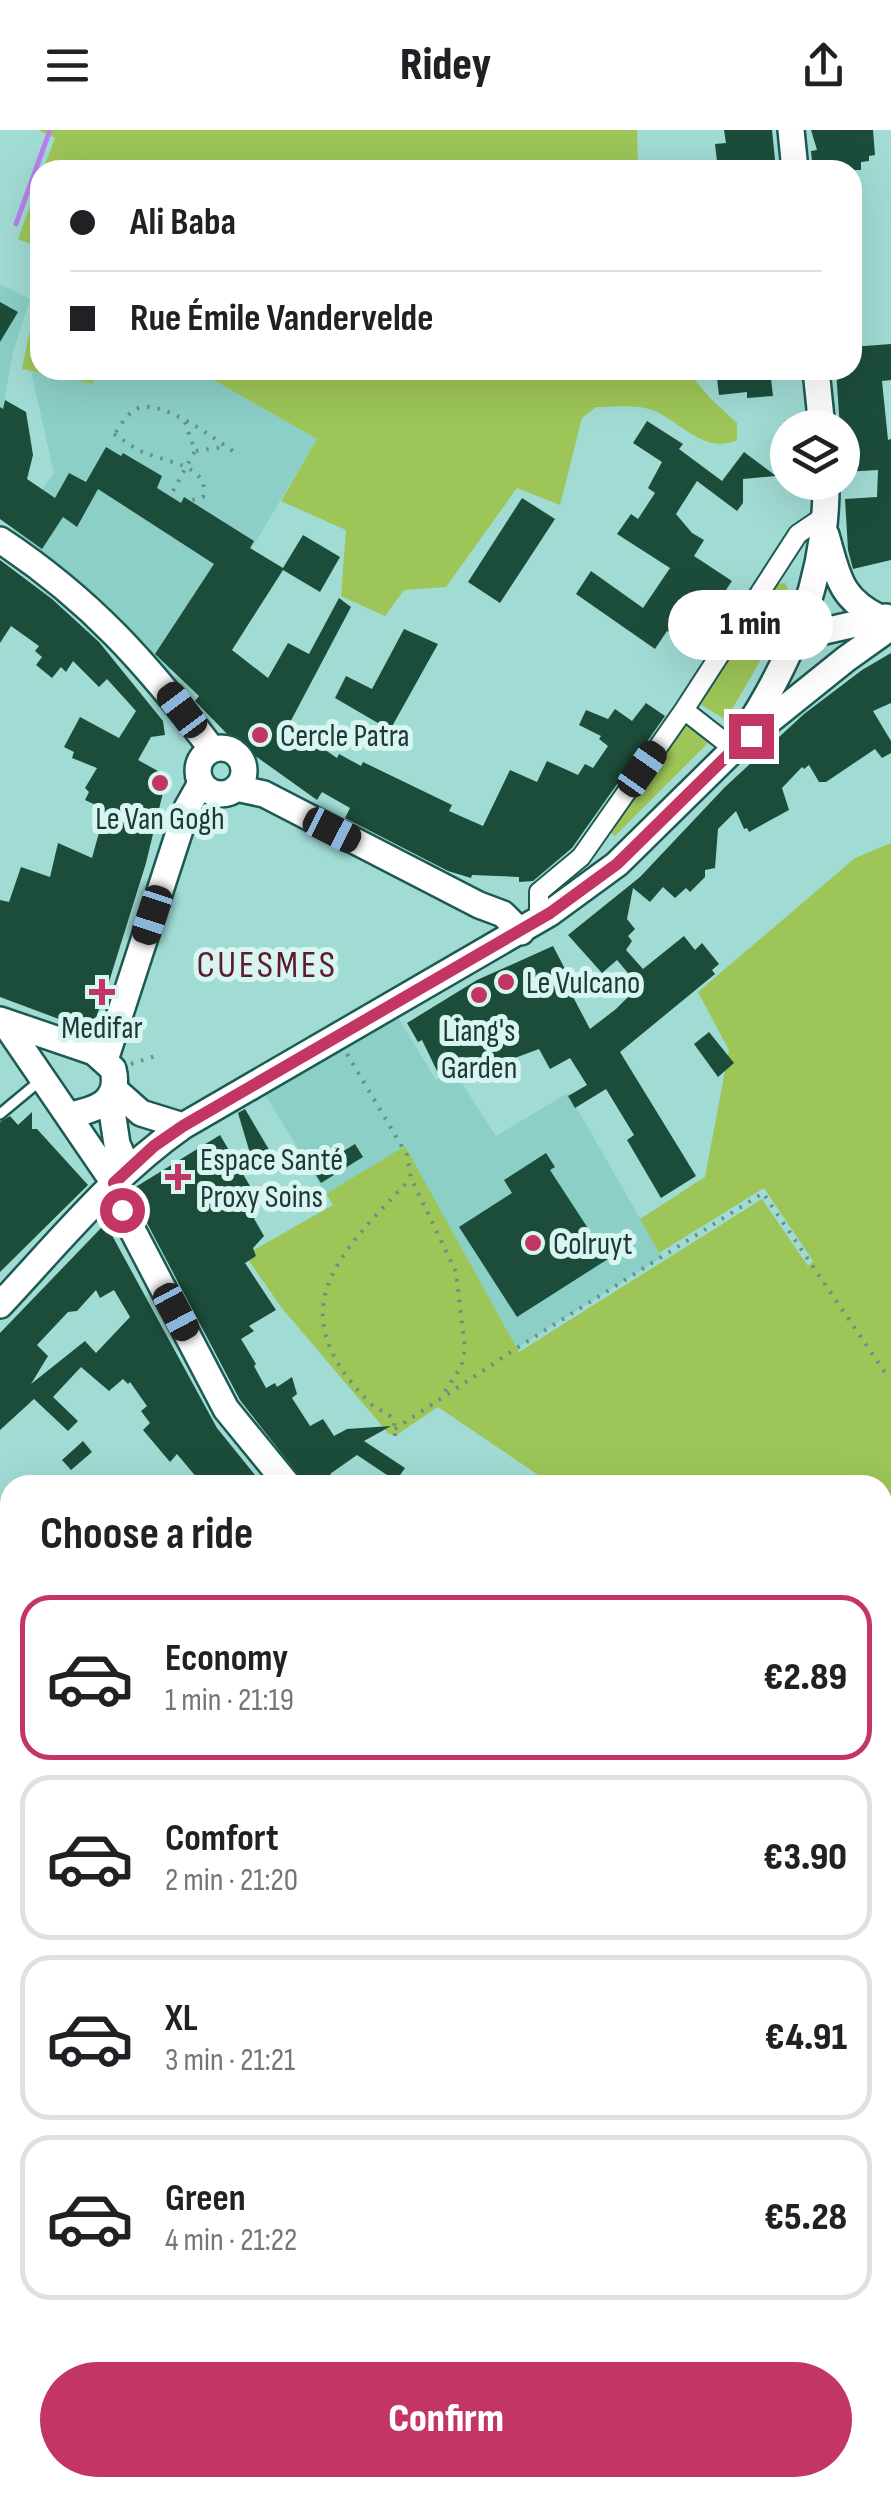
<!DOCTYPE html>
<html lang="en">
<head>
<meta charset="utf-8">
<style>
	:root { --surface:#fff; --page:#f2f2f2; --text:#202124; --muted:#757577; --line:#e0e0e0; --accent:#c33563 }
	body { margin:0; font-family:"Sofia Sans Condensed",sans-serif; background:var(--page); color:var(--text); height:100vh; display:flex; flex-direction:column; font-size:38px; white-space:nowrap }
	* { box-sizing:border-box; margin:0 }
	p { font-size:32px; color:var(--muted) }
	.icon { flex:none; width:55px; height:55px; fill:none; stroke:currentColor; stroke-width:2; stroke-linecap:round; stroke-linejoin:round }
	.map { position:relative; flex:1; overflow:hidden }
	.sheet { position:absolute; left:0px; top:1345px; width:892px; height:1022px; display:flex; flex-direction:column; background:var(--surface); border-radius:30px 30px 0 0; box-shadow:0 10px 40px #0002 }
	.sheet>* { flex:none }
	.guide { position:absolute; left:30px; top:30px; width:832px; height:220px; border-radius:30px; box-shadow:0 10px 40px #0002; display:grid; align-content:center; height:220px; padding:0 40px; background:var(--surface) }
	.buttons { position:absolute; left:770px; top:280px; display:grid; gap:20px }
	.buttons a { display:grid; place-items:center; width:90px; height:90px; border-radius:50%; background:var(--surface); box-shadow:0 10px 40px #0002; font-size:50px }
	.end { position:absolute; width:45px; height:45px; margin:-22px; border:12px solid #c33563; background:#fff; box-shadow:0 0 0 5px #fff }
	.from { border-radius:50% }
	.bubble { position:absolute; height:70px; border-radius:35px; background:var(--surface); box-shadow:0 10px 40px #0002; font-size:32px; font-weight:800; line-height:70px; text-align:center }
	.car { position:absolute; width:30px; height:60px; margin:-30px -15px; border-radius:12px; box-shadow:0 0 8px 2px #0007; background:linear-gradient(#222 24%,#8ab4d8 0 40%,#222 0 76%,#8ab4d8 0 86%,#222 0) }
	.guide b { display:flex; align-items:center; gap:35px; height:95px; font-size:38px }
	.guide b+b { border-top:2px solid var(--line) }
	.guide i { width:25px; height:25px; background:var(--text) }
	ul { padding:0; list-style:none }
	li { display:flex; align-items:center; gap:30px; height:165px; margin:0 20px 15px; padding:0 20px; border:5px solid var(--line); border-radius:30px }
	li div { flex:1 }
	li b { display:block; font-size:38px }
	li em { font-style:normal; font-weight:800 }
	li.active { border-color:var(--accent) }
	li>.icon { width:90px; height:90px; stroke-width:1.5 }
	h2 { padding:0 40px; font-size:45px; line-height:120px }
	.action { display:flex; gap:20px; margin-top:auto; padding:20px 40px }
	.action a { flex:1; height:115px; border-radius:60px; background:var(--accent); color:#fff; font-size:40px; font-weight:800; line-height:115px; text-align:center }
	header { display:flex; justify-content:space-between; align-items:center; height:130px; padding:0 40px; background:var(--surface); font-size:45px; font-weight:800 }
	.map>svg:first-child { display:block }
	.built { fill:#8bcfc7 }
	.green { fill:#9dc557 }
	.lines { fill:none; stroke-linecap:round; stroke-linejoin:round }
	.stream { stroke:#b781eb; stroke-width:5 }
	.building { fill:#1c4d3b; fill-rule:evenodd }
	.lane-casing { stroke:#1e5a54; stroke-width:14 }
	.street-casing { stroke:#1e5a54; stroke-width:22 }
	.secondary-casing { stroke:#1e5a54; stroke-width:30 }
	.path { stroke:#65908b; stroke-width:4; stroke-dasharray:2.5 8; stroke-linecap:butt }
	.lane { stroke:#fff; stroke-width:9 }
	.street { stroke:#fff; stroke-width:18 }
	.secondary { stroke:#fff; stroke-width:25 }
	.route { stroke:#c33563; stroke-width:12 }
	.poi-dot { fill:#c33563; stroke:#d8f6f1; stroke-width:4 }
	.labels { text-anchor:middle; stroke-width:10; stroke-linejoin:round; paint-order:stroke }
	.poi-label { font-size:32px; fill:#213936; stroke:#d8f6f1; text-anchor:start }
	.quarter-label { font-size:38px; letter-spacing:2.5px; fill:#5e1a2e; stroke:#d8f6f1 }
</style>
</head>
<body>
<header><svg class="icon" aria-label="menu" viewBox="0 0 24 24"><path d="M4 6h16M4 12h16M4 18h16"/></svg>Ridey<svg class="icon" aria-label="share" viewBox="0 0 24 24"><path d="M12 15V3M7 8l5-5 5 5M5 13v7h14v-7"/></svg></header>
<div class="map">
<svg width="891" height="2367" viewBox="0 0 891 2367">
	<rect width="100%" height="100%" fill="#a0dbd4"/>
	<path class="built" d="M0,154L30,169L13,222L3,279L0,277Z
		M95,240H196L317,309L234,448L161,554L4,413L54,343L31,241L92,254Z
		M391,876L436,950L453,940L496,1006L568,963L662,1127L517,1218L404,1017L326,1064L258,953Z"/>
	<path class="green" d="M38,0H637L638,40H43L55,8Z
		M40,49V118L18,109Z
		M40,152V240H95L93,254L22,239Z
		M196,240H687L710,268L737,293V310C704,325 681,291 652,280C636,274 612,277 596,277L582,288L560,375L517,358L446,457L404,460L385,486L341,466L346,400L281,371L317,309Z
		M785,453L788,459L763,526L726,590L698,573L778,454Z
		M684,591L708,610V613L615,706L609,701Z
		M891,713V1479L883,1473L882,1355H553L438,1277L395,1306L388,1303L281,1177L245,1125L333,1075L326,1064L405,1016L519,1222L762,1069L808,1136L813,1131L764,1058L659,1123L640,1089L705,1047L729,920L698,862L855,728Z"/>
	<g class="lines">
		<path class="stream" d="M16,94L50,0"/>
	</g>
	<path class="building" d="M724,0H772L776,40H718L715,14L726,13Z
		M811,0H873L875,25L869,26V31L861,32V40H813L811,21L817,20Z
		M0,172L18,182L0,212Z
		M891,214V250L882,251L888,310L891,309V430L853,439L848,420L845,369L877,367L878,340L843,342L836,240H852V217Z
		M716,240H770L773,266L747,268V262L719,265Z
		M5,270L26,282L33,325L27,349L55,368L69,343L86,352L106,317L121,326L123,323L162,346L157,358L181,373L184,367L254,411L250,418L283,438L303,405L340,427L320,462L283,440L232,520L268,548L288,513L309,524L339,468L351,477L286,600L310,615L312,611L337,628L339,624L361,636L363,632L452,675L449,681L483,696L510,640L537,652L547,631L578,645L585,634L593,638L608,616L599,609L601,606L579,595L586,580L608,589L615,579L632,591L646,573L665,586L572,718L533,751L519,752V747L472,745L471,748L448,741L345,688L350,678L322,662L317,670L233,610L195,571L199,566L155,524L214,434L98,359L77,397L63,387L42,419L0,389V277L3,279Z
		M647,291L683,314L679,319L722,351L744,322L776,346L743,349V373L737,381L697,351L676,384L692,403L704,410L694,426L732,451L715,476L706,470L681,509L667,501L655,519L576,464L591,441L643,478L670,438L617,404L631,384L638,389L655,363L648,358L662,332L633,313Z
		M522,368L555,389L500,473L468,452Z
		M0,430L52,469L99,512L163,591L165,605L151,607L138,630L167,646L146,733L108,855L91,901L0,867V770L9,772L21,737L50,747L58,713L92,728L100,699L96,695L100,677L85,670L89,662L85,658L97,638L72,628L74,622L64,617L80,587L119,608L136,581L107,549L99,557L73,531L66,542L61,537L52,548L36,535L42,527L35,521L39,516L11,496L0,513Z
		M404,499L438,514L390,600L335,568L346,546L372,559Z
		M891,523V573L873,581L891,611V623L882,628L875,619L826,652H819L809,635L804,639L802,637L782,658L789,680L749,702L747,698L744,699L736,681L718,699L715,738L705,740V747L690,762L686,758L675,768L663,757L650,772L633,758L627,789L635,799L628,806L632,811L626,820L643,839L684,806L695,820L702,813L719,834L712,840L715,844L620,922L696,1046L661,1068L627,1010L634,1005L606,959L575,978L568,966L587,955L570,928L550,939L539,919L504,932L507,941L477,951L468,927L437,941L422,910L418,912L407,893L477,850L553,816L566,841L567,846L563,848L590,899L616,879L639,856L617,830L602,843L568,805L640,747L725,657L804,584L862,540Z
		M709,902L734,933L718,947L694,914Z
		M245,979L274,1028L255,1040L238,983Z
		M32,982V999H37L88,1055L0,1142V992L10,986L18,995Z
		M220,1005L250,1056L239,1062L264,1106L253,1118L256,1126L245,1133L276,1180L249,1196L254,1201L241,1209L256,1234L254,1236L266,1258L275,1253L277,1257L292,1247L297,1264L292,1268L310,1296L323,1289L334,1306L347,1299L391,1296L364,1311L405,1338L396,1351L357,1325L330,1344L347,1355H307L304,1352L240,1270L137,1074L134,1058Z
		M355,1014L363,1027L321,1053L313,1040Z
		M546,1023L555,1037L550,1040L608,1129L517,1187L459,1097L512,1063L504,1050Z
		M102,1097L108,1098L217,1298L263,1355H203L177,1324L170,1332L143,1300L150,1293L141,1281L147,1276L130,1252L128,1254L123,1249L109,1261L81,1237L53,1267L78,1291L68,1301L34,1269L0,1300V1203ZM96,1160L100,1168L114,1160L130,1187L96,1223L85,1211L31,1254L48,1226L37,1215L68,1182L77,1181Z
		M83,1311L92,1322L71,1340L62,1330Z"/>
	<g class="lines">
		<defs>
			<path id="lane" d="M0,984L41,950"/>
			<path id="street" d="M684,580L734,619
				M539,790V762L581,727L684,580L798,404L826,385
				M0,1751L10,1729
				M0,2069L10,2079
				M882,2126L891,2132
				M569,2358L579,2367
				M759,2358L766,2367
				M166,2367L175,2358
				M262,2367L266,2358"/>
			<path id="secondary" d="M791,0L795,40
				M816,240L822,298
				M826,405C838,446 839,468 880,488
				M0,410C91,470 147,534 212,619
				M798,507L886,487
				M742,606C793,529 827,446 826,352
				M198 641a23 23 0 1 1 46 0a23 23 0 1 1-46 0Z
				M236,658L264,664L479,775L503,784L521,802
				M0,890L94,922L113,939C121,972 96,980 69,985
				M4,892L114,1053L122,1080L226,1279L288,1355
				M105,930L187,678L201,653
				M114,959L141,983L183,996
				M110,968L117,1014L128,1039
				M0,1175C58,1113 113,1045 183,996L550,783L617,734L734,619L846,529L891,497
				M882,1752L891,1758"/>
		</defs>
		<use href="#lane" class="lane-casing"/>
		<use href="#street" class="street-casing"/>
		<use href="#secondary" class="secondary-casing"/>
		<path class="path" d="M185,292L195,321L224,317
			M116,302C122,293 129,281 139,278C165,270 214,309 236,323
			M114,304C124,310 133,318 143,322C164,332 211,335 203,367L189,371
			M173,361L195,321
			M347,924L407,1025L411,1048L456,1142L465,1219L461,1237L442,1266
			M131,934L158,925
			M395,1299L517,1218L763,1063L886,1244L891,1243
			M395,1306L394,1289C386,1282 375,1279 368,1271C276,1177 342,1122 411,1048
			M682,2358L685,2367
			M485,2367L488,2358"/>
		<use href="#lane" class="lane"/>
		<use href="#street" class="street"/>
		<use href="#secondary" class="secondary"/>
	</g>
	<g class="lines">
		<path class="route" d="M122,1080L114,1053L154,1016L183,996L550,783L617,734L734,619L751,606"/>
	</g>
	<g class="poi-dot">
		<circle cx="260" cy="605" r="10"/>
		<circle cx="160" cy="653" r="10"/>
		<circle cx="506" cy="852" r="10"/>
		<path d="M97 847h10v10h10v10h-10v10h-10v-10h-10v-10h10z"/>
		<circle cx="479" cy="865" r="10"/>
		<path d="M173 1032h10v10h10v10h-10v10h-10v-10h-10v-10h10z"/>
		<circle cx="533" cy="1113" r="10"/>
	</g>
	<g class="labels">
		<g class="poi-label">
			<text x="280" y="616">Cercle Patra</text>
			<text x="160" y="699" text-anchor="middle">Le Van Gogh</text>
			<text x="526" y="863">Le Vulcano</text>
			<text x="102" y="908" text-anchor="middle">Medifar</text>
			<text x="479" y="911" text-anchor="middle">Liang's<tspan x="479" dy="37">Garden</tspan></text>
			<text x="200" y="1040">Espace Santé<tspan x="200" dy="37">Proxy Soins</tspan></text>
			<text x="553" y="1124">Colruyt</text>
		</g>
		<g class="quarter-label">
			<text x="267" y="847">CUESMES</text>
		</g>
	</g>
</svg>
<div class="buttons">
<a><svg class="icon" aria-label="layers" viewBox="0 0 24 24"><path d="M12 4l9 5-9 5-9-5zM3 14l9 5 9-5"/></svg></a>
</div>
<i class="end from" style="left:122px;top:1080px"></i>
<i class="end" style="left:751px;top:606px"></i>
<div class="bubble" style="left:668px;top:460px;width:165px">1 min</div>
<i class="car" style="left:182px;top:580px;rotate:323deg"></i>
<i class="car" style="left:642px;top:639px;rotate:35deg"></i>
<i class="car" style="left:332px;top:700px;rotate:117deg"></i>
<i class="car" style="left:152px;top:785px;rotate:198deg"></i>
<i class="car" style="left:176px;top:1182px;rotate:152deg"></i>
<div class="guide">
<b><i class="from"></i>Ali Baba</b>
<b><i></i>Rue Émile Vandervelde</b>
</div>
<section class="sheet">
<h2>Choose a ride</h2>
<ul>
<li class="active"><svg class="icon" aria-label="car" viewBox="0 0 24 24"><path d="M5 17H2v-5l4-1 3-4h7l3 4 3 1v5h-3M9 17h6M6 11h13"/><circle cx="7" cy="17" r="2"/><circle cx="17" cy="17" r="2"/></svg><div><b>Economy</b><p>1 min · 21:19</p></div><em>€2.89</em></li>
<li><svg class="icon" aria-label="car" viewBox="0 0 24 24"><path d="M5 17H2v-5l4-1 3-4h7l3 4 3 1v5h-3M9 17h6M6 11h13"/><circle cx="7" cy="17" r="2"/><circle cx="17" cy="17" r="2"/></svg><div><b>Comfort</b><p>2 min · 21:20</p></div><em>€3.90</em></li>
<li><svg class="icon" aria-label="car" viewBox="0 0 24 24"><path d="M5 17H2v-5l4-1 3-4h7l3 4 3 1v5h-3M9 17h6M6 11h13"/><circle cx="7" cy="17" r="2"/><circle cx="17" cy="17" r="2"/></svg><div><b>XL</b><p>3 min · 21:21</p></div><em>€4.91</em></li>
<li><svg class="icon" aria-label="car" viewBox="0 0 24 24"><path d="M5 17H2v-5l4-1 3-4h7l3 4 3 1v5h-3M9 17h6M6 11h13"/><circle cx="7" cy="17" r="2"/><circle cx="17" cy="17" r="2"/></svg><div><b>Green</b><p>4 min · 21:22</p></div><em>€5.28</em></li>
</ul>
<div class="action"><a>Confirm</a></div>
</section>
</div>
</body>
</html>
